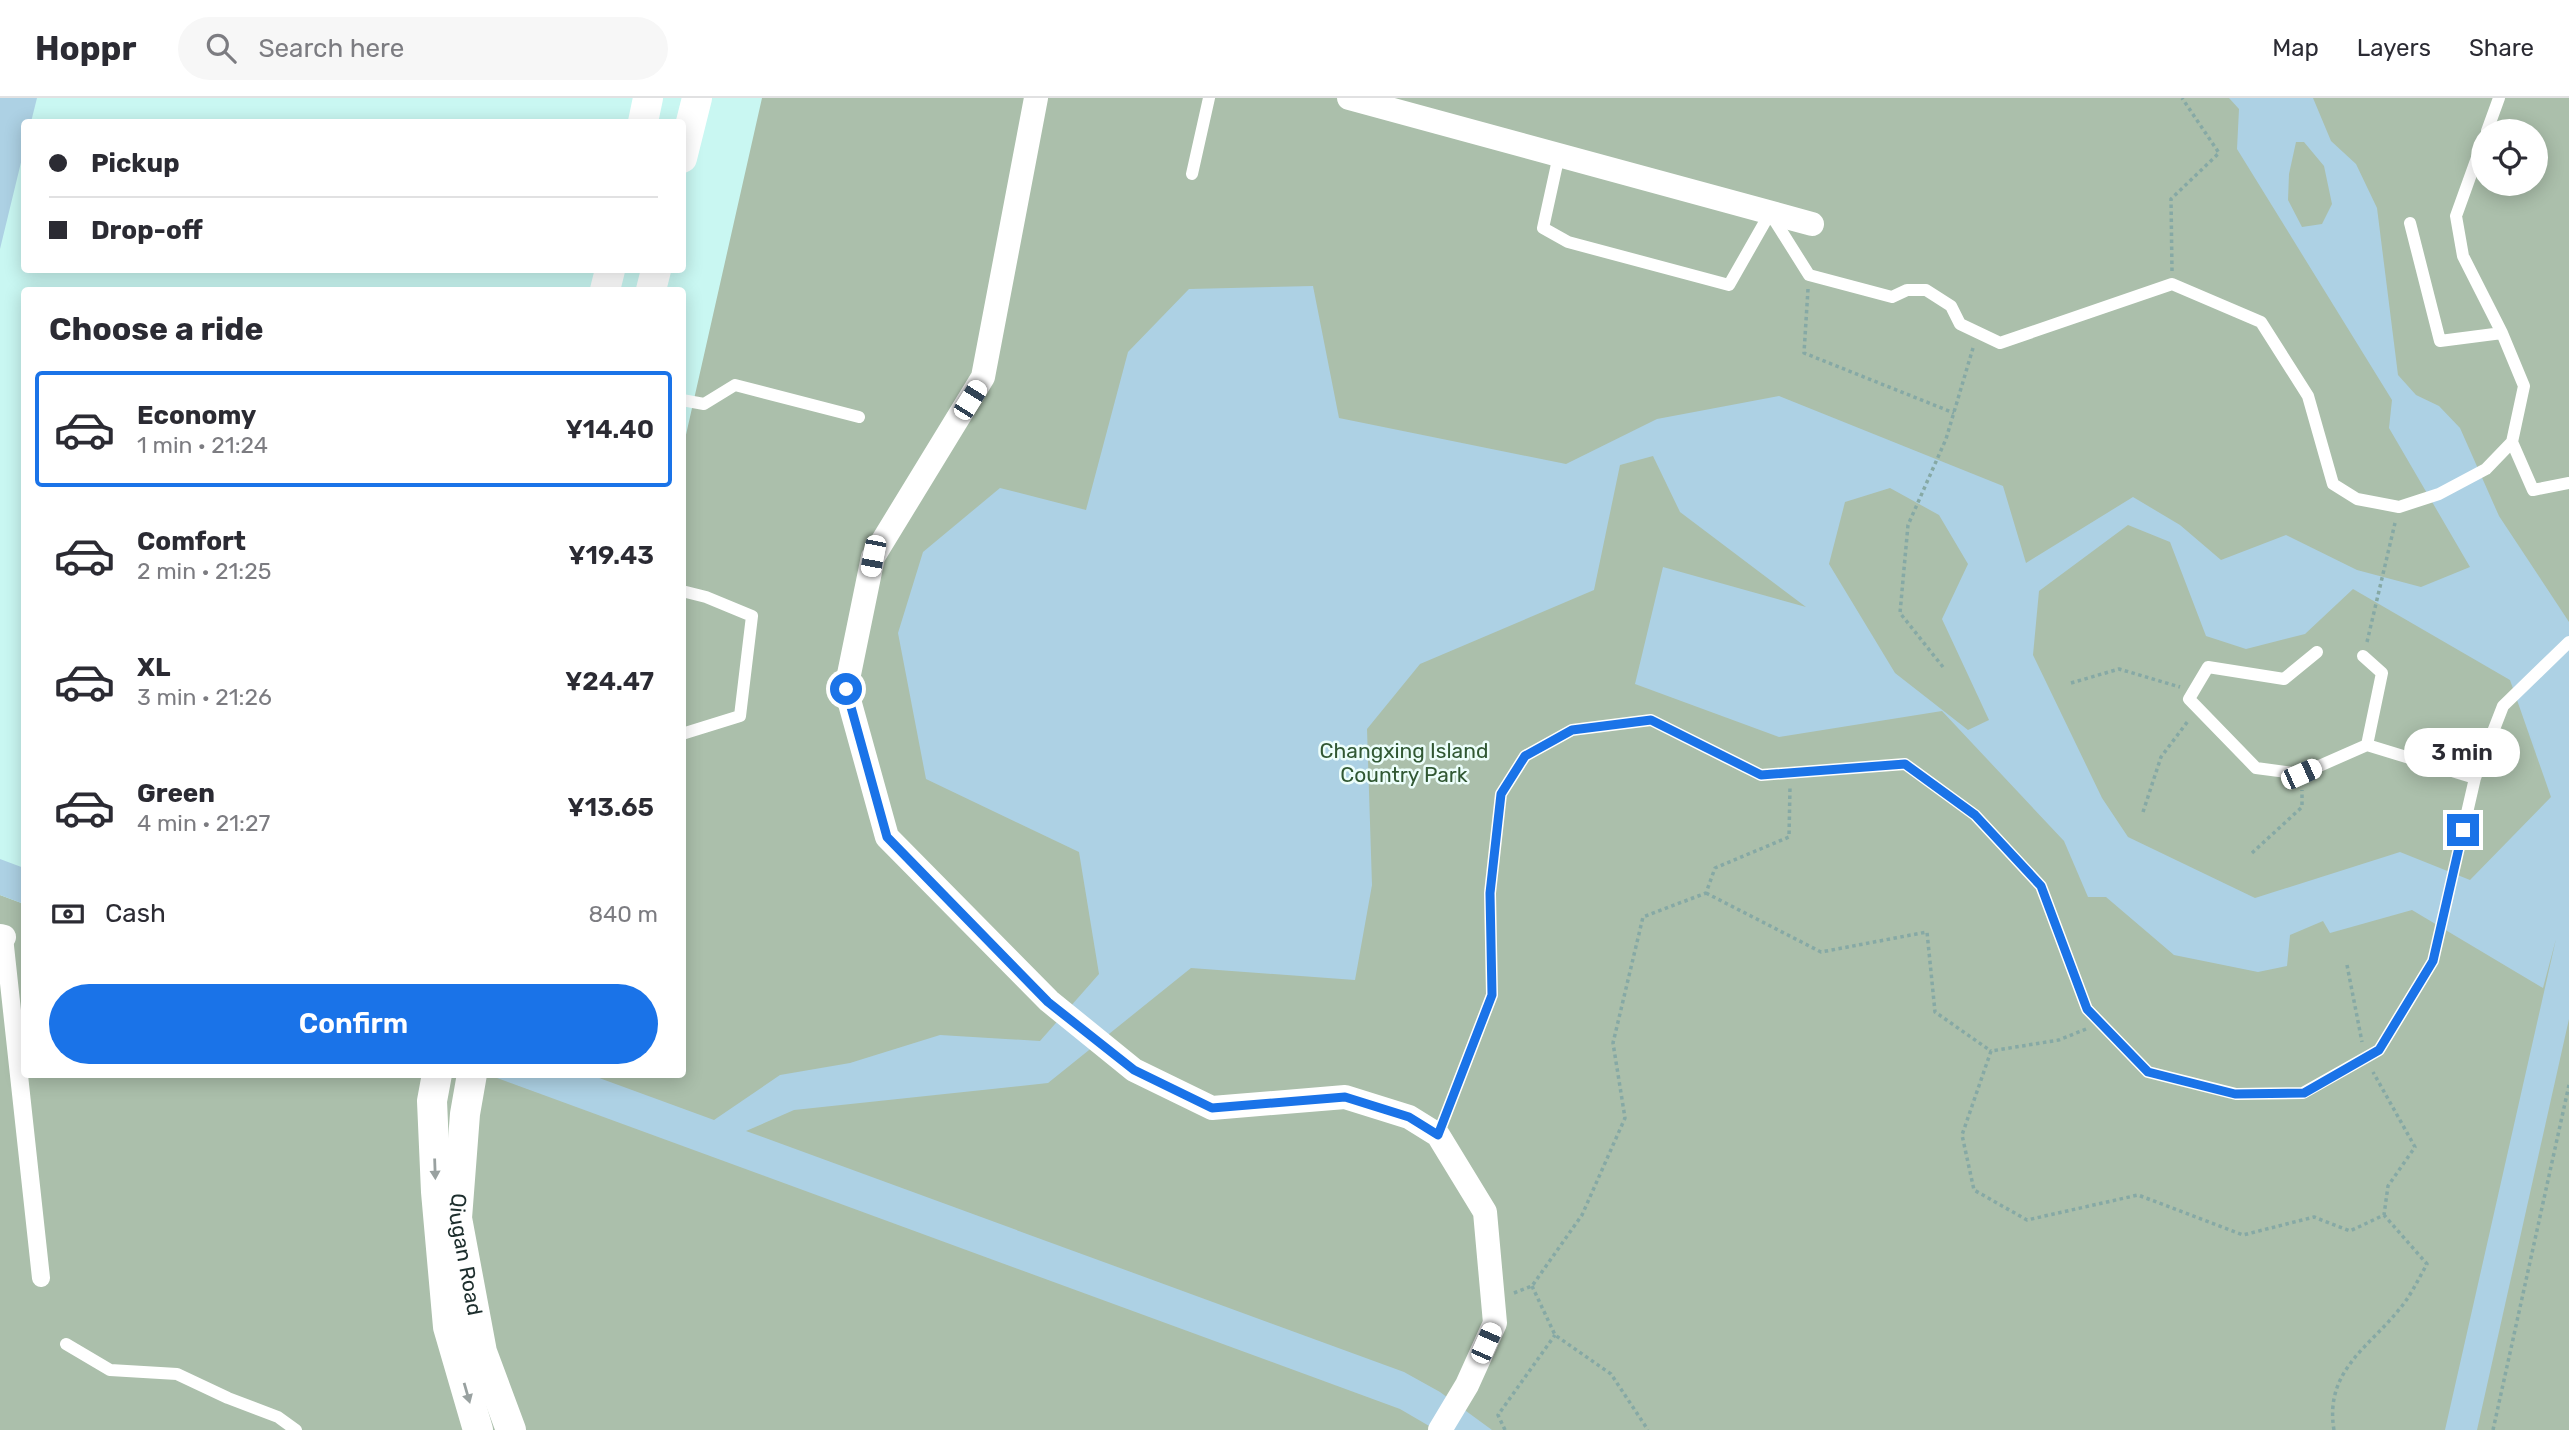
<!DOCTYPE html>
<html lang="en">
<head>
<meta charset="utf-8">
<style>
	:root { --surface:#fff; --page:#f7f7f7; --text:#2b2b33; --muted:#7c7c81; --line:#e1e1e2; --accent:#1a73e8 }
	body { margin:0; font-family:Rubik,sans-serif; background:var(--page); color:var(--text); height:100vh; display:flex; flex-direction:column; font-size:26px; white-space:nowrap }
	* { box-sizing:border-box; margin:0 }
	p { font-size:23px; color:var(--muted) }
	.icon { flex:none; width:38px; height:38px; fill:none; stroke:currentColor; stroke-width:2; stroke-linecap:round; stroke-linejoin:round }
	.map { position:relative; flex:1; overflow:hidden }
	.side { position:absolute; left:21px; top:189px; width:665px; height:791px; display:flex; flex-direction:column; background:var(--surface); border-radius:7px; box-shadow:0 4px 18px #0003 }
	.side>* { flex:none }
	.banner { position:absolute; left:21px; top:21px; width:665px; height:154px; border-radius:7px; box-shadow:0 4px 18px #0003; display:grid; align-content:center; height:154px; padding:0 28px; background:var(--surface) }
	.buttons { position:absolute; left:2471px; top:21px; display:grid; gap:14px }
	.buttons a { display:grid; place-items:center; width:77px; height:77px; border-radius:50%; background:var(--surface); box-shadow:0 4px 18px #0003; font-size:35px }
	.end { position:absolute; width:32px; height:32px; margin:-16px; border:9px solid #1a73e8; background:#fff; box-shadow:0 0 0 4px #fff }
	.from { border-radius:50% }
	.bubble { position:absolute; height:49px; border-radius:24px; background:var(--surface); box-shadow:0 4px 18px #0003; font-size:23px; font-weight:600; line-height:49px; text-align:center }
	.car { position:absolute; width:21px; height:42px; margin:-21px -10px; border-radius:9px; box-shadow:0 0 5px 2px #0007; background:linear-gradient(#fff 24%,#345 0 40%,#fff 0 76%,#345 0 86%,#fff 0) }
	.banner b { display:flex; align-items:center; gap:24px; height:66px; font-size:26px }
	.banner b+b { border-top:2px solid var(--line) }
	.banner i { width:18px; height:18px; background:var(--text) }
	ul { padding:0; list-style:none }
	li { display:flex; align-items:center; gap:21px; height:116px; margin:0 14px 10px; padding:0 14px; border:4px solid transparent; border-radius:7px }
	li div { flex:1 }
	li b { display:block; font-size:26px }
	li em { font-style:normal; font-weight:600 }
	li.on { border-color:var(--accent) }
	li>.icon { width:63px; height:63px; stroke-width:1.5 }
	h2 { padding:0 28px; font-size:32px; line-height:84px }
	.pay { display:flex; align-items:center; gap:18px; height:77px; padding:0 28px; font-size:26px }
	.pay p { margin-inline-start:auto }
	.cta { display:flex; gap:14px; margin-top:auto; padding:14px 28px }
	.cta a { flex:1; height:80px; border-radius:42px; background:var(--accent); color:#fff; font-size:28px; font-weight:600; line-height:80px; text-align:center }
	header { display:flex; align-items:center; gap:42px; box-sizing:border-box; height:98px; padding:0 35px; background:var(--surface); border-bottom:2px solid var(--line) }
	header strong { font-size:33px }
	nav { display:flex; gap:38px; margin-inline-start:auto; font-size:24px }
	.search { width:490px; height:63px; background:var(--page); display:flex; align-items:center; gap:18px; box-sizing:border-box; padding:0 24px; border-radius:38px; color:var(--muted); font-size:26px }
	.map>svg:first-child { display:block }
	.green { fill:#abbfab; fill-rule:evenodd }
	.water { fill:#add1e4; fill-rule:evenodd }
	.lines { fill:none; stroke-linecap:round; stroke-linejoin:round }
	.path { stroke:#86a9a5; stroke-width:3.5; stroke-dasharray:3.5 3.5; stroke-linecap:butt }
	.service { stroke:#fff; stroke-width:12 }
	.pedestrian { stroke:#fff; stroke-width:18 }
	.minor { stroke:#fff; stroke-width:24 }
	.tertiary { stroke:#fff; stroke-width:30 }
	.oneway { fill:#99a1a0 }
	.route { stroke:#1a73e8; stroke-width:9 }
	.labels { text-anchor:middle; stroke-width:5; stroke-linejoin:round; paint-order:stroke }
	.park-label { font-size:21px; fill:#315833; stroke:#ecfefb }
	.street-label { font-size:21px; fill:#1d2e2d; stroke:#ecfefb }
</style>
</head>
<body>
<header>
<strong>Hoppr</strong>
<div class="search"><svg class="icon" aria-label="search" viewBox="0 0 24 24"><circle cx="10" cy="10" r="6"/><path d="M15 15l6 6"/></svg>Search here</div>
<nav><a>Map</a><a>Layers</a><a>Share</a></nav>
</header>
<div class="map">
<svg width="2569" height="1332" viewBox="0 0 2569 1332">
	<rect width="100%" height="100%" fill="#c9f7f2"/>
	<path class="green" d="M762,0H2569V1332H0V797L24,806V976H489L537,994L541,977L682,976L683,350ZM2483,33H2536V86H2483Z"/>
	<path class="water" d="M0,0H37L31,24H24V52L0,151Z
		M2229,0H2313L2331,43L2356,66L2377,110L2398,277L2416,297L2439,308L2460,330L2499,418L2569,524V921L2477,1332H2445L2556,841L2543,890L2412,812L2330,835L2323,823L2290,837L2287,868L2258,874L2174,857L2106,799H2088L2064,743L1942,613L1779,639L1635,586L1663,469L1806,509L1680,414L1653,358L1620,367L1594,492L1420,566L1367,631L1372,787L1355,882L1191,870L1048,985L794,1012L746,1033L1404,1274L1440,1294L1492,1332H1436L1400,1311L489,977H591L714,1022L780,977L850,965L940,937L1040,943L1099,876L1079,754L926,681L898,535L923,454L1000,390L1086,412L1128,254L1189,191L1313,188L1339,320L1566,366L1657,321L1779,298L2003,388L2026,465L2133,399L2180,427L2221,462L2286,437L2357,472L2421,489L2470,469L2389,330L2392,302L2237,51L2239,11ZM2296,44H2304L2324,68L2332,106L2322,126L2302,129L2288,102L2289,76ZM1890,390L1939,417L1968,466L1942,521L1989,622L1968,632L1895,575L1829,466L1845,404ZM2128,427L2170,444L2206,538L2246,551L2305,536L2353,491L2510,582L2551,699L2470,782L2400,754L2255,800L2128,739L2102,700L2033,557L2039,493Z
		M0,761L24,770V806L0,797Z"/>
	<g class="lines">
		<path class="path" d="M2172,173L2171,101L2219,55L2182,0
			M1808,191L1804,255L1954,315
			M2367,544L2395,425
			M1943,569L1900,515L1908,427L1946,341L1973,250
			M2071,585L2119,571L2180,589
			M2143,714L2161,659L2188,623
			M2252,755L2302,709V692
			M1706,795L1821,854L1927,834L1935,914L1991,953
			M2347,867L2362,944
			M2086,931L2059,942L1991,953L1962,1037L1974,1092L2027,1122L2138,1097L2243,1137L2314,1119L2350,1133L2384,1117L2388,1088L2415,1049L2373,974
			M1532,1188L1555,1237L1611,1276L1648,1332
			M1514,1195L1532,1188L1582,1117L1625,1020L1613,945L1643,819L1706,795L1715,770L1789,739L1790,689
			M1505,1332L1498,1317L1555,1237
			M2334,1332C2324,1272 2370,1249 2402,1208C2412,1195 2419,1180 2427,1166L2384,1117
			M2493,1332L2569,987"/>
		<path class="service" d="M2487,33L2499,0
			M1559,57L1543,130L1568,144L1729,187L1770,115L1809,177L1892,199L1907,192H1926L1951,208L1960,226L2000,245L2172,186L2261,224L2308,298L2333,386L2357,401L2399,409L2439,396L2486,371L2512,344L2524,288L2502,235L2463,158L2456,118L2483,43
			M1192,76L1209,0
			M2410,125L2440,243L2502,235
			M682,302L704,306L735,287L859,319
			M2512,344L2533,392L2569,385
			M682,493L706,499L752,518L740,618L682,636
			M2317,554L2284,581L2208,569L2189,601L2256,670L2301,676L2367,647L2382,575L2363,558
			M2367,647L2475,680
			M1438,1037L1492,897L1490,795L1501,696L1525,658L1572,632L1651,622L1761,677L1905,666L1975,717L2041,788L2087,911L2148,974L2236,996L2303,995L2379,952L2433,863L2475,680L2503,608L2569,544
			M66,1246L110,1272L177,1276L228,1300L278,1319L296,1332"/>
		<path class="pedestrian" d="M4,839L41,1180"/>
		<path class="minor" d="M1036,0L983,279L873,459L846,591L887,739L1049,903L1134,972L1212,1010L1345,999L1409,1019L1438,1037L1485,1114L1495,1225L1467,1287L1440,1332
			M1349,0L1812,126
			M0,838L4,839"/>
		<g class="tertiary">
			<path d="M643,24L648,0"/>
			<path d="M682,60L697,0"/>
			<path d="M605,192L610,172"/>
			<path d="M651,192L656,172"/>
			<path d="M437,976L432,1003L436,1094L448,1229L478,1332"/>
			<path id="s1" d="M472,976L465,1016L457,1120L482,1254L511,1332"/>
		</g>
	</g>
	<defs><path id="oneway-solid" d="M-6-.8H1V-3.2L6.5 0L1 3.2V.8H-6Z" transform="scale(1.75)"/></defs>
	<g class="oneway">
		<use href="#oneway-solid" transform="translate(435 1071) rotate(88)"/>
		<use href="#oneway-solid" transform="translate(467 1295) rotate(74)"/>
	</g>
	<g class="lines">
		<path class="route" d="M846,591L887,739L1048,904L1134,972L1212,1010L1345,999L1409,1019L1438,1037L1492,897L1490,795L1501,696L1525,658L1572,632L1651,622L1761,677L1905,666L1975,717L2041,788L2087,911L2148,974L2235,996L2304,995L2379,952L2433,863L2463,732"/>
	</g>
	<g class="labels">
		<g class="park-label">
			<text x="1404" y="660">Changxing Island<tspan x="1404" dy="24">Country Park</tspan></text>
		</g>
		<g class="street-label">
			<text dy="7" stroke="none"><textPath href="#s1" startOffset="182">Qiugan Road</textPath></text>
		</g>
	</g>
</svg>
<div class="buttons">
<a><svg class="icon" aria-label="locate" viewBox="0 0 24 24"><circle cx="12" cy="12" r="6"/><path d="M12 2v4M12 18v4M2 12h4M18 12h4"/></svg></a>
</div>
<i class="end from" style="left:846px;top:591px"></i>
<i class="end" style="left:2463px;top:732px"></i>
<div class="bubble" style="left:2404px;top:630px;width:116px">3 min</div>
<i class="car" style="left:970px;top:302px;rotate:32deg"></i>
<i class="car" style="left:873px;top:458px;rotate:191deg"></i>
<i class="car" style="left:2301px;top:676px;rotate:66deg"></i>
<i class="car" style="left:1486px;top:1245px;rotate:24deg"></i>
<div class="banner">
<b><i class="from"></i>Pickup</b>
<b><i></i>Drop-off</b>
</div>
<section class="side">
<h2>Choose a ride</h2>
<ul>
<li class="on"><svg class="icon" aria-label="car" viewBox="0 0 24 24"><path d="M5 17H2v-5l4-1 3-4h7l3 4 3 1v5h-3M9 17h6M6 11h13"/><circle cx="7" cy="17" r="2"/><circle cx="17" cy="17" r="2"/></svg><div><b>Economy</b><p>1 min · 21:24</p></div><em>¥14.40</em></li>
<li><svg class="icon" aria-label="car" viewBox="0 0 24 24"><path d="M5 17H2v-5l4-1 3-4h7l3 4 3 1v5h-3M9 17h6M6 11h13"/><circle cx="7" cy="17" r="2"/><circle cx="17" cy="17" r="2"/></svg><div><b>Comfort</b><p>2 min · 21:25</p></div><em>¥19.43</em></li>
<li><svg class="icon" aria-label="car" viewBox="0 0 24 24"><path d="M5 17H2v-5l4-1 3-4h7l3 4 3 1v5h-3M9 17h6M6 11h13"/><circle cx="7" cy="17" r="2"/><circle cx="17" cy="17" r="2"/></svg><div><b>XL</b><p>3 min · 21:26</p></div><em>¥24.47</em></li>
<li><svg class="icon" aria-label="car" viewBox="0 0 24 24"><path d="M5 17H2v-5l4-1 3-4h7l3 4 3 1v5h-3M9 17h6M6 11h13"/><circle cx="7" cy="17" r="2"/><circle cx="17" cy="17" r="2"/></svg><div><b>Green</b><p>4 min · 21:27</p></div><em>¥13.65</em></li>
</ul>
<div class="pay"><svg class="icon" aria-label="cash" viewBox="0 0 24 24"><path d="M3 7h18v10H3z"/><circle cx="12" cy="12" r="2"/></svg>Cash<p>840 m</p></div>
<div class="cta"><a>Confirm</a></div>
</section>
</div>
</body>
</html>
